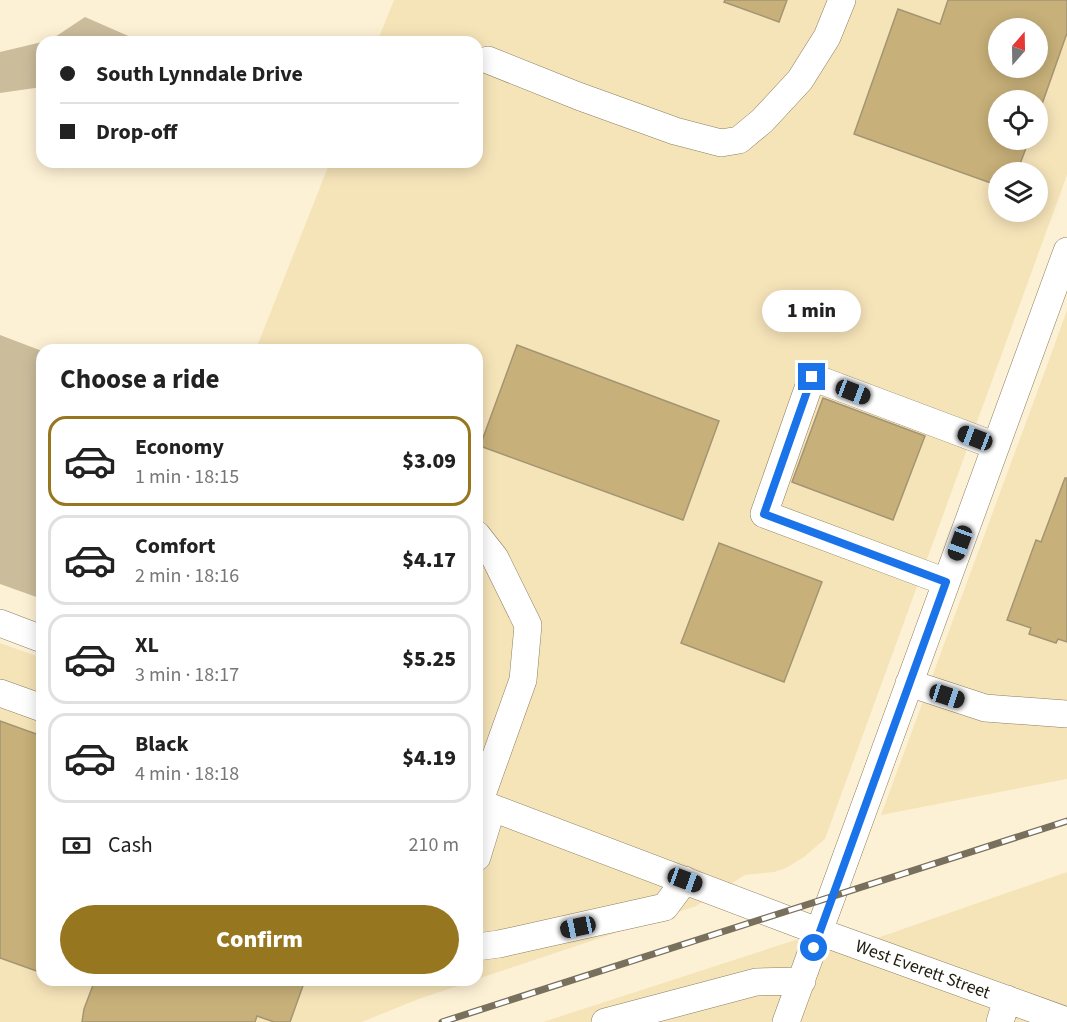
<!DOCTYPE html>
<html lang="en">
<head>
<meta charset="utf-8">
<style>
	:root { --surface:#fff; --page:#f2f2f2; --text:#222; --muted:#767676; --line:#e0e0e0; --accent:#96761e }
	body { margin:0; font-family:"Source Sans 3",sans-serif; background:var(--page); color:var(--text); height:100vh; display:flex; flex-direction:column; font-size:22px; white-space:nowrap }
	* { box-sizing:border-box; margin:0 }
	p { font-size:20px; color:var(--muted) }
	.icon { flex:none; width:33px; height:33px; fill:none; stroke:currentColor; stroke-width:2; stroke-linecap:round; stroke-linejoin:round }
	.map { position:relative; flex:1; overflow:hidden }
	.panel { position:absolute; left:36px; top:344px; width:447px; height:642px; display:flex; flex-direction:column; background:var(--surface); border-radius:18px; box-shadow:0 3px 15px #0003 }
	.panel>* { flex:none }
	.top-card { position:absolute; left:36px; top:36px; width:447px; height:132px; border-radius:18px; box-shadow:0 3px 15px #0003; display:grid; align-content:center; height:132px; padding:0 24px; background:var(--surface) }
	.needle { width:39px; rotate:20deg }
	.controls { position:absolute; left:988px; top:18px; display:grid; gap:12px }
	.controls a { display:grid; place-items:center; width:60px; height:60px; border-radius:50%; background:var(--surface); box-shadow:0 3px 15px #0003; font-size:30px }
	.end { position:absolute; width:27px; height:27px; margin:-14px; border:8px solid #1a73e8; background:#fff; box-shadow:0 0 0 3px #fff }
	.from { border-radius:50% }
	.bubble { position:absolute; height:42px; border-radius:21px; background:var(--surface); box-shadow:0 3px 15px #0003; font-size:20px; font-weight:800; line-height:42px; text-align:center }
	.car { position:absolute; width:18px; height:36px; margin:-18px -9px; border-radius:8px; box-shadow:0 0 4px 2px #0007; background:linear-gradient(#222 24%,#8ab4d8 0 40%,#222 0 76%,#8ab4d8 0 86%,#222 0) }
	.top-card b { display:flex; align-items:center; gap:21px; height:57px; font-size:22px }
	.top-card b+b { border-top:2px solid var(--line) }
	.top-card i { width:15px; height:15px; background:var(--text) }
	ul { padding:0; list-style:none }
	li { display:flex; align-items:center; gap:18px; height:90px; margin:0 12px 9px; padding:0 12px; border:3px solid var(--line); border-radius:18px }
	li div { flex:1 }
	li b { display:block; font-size:22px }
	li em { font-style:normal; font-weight:800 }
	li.selected { border-color:var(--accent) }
	li>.icon { width:54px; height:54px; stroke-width:1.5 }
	h2 { padding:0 24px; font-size:27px; line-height:72px }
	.pay { display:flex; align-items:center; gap:15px; height:66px; padding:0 24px; font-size:22px }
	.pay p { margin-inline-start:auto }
	.cta { display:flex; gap:12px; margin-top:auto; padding:12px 24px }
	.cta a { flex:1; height:69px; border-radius:36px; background:var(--accent); color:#fff; font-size:24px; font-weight:800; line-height:69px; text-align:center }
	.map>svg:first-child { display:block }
	.built { fill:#f6e4b9; fill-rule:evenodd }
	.green { fill:#cbbd9c }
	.building { fill:#c7b079; stroke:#a39574; stroke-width:1.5; fill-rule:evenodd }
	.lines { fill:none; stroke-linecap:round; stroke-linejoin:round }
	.minor-casing { stroke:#8c7e5e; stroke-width:28 }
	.minor { stroke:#fff; stroke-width:27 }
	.rail-casing { stroke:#78705d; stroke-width:7 }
	.rail { stroke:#fff; stroke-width:4.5; stroke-dasharray:14; stroke-linecap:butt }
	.route { stroke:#1a73e8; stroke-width:8 }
	.labels { text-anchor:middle; stroke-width:4.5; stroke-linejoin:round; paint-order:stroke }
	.street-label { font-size:18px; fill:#231e11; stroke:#fff }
</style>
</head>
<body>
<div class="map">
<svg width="1067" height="1022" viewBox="0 0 1067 1022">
	<rect width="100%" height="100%" fill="#fdf1d5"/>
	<path class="built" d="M394,0H1067V175L825,839L804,857L786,868L774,872L745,875L696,906L477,979V350L256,349L330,162H477V42H377ZM999,28H1038V68H999ZM999,100H1038V140H999ZM999,172H1038V212H999Z
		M1067,310V779L881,815L1053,349Z
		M0,643L42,658V980H477L421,998L362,1022H0Z
		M1067,872V1022H543L820,932L857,945Z"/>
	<path class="green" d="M85,17L133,38L132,42H43L49,41Z
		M42,42V87L0,93V52Z
		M0,335L42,351V599L0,584Z"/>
	<path class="building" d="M725,0H787L779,22L724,2Z
		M948,0H1067V33L1041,107H1038V100H999V140H1029L1017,172H999V186L854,134L898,9L940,24ZM999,28H1038V68H999Z
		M517,345L719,421L683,520L480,446Z
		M823,398L925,436L893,520L792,482Z
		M1065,478H1067V642L1058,639L1056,643L1029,634L1031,628L1007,620L1036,540L1041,542Z
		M719,543L822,582L784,682L681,643Z
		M0,721L42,736V973L0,958Z
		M95,980H305L290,1022H274L257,1016L255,1022H82L84,1009Z"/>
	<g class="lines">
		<defs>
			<path id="minor" d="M488,60L578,96L675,131L721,143L739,140L762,121L800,80L827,37L842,0
				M477,535L495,558L528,625L523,680L479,803
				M946,582L764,514L812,377L996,446
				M0,623L42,639
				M909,683L985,708L1067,714
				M0,693L42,708
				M477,802L820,932L1067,1021
				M477,857L492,808
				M477,947L499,944L665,907L685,880
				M605,1022L756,982L802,981
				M786,1022L1067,251
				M1000,1022L1007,999"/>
		</defs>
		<use href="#minor" class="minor-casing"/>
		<use href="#minor" class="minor"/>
		<defs>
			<path id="rail" d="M442,1022L1067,821"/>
		</defs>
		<use href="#rail" class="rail-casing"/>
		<use href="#rail" class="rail"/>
	</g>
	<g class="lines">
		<path class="route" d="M812,377L764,514L946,582L814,948"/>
	</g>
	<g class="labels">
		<g class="street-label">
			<text transform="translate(923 969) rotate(20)" y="6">West Everett Street</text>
		</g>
	</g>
</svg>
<div class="controls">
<a><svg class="needle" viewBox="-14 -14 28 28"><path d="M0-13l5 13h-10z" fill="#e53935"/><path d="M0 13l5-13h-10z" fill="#767676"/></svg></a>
<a><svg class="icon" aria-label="locate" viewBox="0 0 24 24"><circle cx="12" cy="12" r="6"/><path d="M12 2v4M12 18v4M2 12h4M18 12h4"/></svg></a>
<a><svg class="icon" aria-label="layers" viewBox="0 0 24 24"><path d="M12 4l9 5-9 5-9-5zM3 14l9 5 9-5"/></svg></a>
</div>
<i class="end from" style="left:814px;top:948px"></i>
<i class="end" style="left:812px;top:377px"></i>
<div class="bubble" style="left:762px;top:290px;width:99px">1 min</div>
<i class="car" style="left:853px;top:392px;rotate:111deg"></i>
<i class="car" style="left:975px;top:438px;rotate:291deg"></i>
<i class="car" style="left:960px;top:543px;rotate:200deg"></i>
<i class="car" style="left:947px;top:696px;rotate:108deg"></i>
<i class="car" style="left:685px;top:880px;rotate:110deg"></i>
<i class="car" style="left:578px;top:927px;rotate:258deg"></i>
<div class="top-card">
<b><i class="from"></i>South Lynndale Drive</b>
<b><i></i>Drop-off</b>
</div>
<section class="panel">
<h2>Choose a ride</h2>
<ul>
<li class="selected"><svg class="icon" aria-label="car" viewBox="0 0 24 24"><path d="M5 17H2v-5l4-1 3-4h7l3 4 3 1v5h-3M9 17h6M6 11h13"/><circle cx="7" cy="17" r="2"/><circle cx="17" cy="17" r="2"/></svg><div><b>Economy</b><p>1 min · 18:15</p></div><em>$3.09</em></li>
<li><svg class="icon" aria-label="car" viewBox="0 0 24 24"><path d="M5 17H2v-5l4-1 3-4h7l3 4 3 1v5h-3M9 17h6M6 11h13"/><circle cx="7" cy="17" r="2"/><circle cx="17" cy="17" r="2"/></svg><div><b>Comfort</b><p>2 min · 18:16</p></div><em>$4.17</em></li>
<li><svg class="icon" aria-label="car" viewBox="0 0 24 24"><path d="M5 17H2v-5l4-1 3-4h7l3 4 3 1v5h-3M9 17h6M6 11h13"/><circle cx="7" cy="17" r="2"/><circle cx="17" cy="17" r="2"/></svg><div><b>XL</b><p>3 min · 18:17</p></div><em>$5.25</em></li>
<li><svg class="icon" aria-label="car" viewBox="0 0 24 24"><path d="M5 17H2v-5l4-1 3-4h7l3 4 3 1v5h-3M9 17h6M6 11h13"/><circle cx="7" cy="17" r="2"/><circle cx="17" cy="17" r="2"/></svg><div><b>Black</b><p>4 min · 18:18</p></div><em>$4.19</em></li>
</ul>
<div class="pay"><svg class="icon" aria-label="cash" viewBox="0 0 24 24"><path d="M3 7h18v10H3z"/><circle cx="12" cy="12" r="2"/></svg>Cash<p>210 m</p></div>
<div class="cta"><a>Confirm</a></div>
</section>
</div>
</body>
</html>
